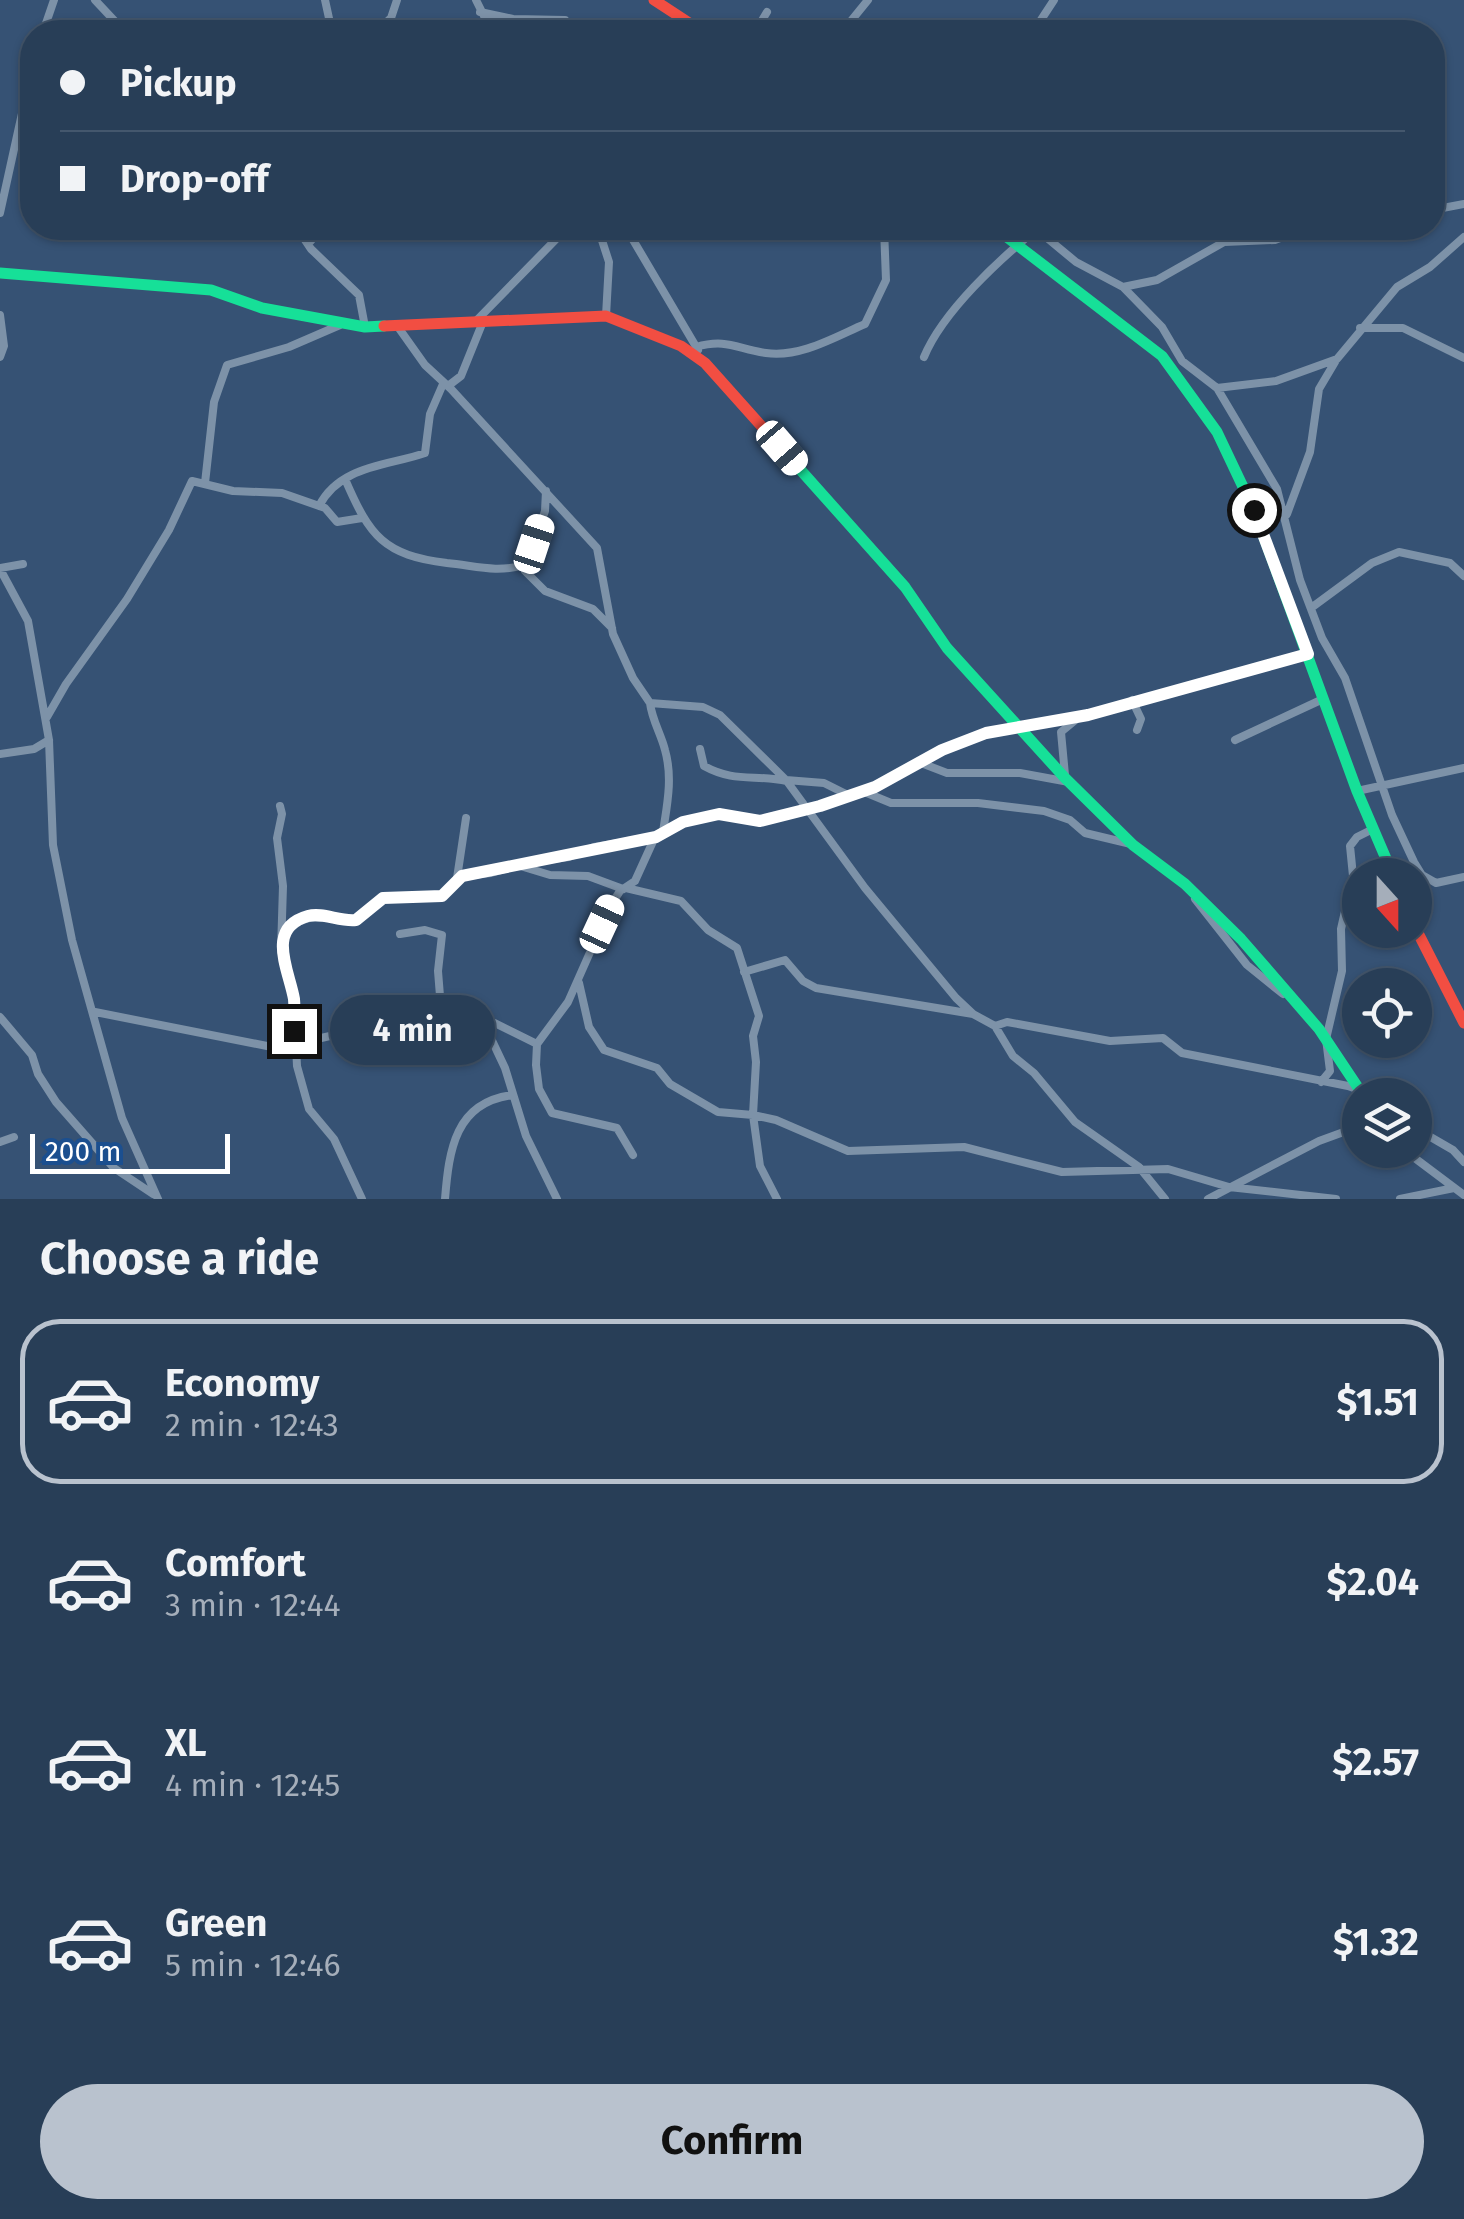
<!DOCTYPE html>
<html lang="en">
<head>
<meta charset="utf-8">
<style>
	:root { --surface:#283e57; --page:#344961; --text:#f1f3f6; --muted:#a5aeba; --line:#44576d; --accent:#b9c2ce }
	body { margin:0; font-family:"Fira Sans",sans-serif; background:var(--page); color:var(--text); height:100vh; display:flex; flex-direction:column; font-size:38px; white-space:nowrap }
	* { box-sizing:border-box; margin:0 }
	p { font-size:32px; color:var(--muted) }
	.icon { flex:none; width:55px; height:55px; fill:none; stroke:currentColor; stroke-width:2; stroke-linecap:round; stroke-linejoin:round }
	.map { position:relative; height:1199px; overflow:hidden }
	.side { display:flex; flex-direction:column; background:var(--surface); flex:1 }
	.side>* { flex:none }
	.guide { position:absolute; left:20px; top:20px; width:1425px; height:220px; border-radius:40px; box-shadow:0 2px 8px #0004,0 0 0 2px var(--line); display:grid; align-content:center; height:220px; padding:0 40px; background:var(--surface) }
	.needle { width:65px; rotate:159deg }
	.controls { position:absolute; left:1342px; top:858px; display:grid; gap:20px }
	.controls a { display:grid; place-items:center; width:90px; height:90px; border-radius:50%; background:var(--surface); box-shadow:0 2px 8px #0004,0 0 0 2px var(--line); font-size:50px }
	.scale { position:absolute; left:30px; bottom:25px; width:200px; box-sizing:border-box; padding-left:10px; border:5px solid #fff; border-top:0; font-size:28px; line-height:35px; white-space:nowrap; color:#fff; -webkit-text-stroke:8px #1b4f8f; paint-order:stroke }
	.end { position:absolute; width:45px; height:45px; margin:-22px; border:12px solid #fff; background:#111; box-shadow:0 0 0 5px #111 }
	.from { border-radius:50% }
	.bubble { position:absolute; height:70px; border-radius:35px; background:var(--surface); box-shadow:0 2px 8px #0004,0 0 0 2px var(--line); font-size:32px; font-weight:700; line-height:70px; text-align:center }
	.car { position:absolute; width:30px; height:60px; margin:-30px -15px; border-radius:12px; box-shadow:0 0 8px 2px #0007; background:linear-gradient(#fff 24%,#345 0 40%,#fff 0 76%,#345 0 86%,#fff 0) }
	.guide b { display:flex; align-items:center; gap:35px; height:95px; font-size:38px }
	.guide b+b { border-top:2px solid var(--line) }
	.guide i { width:25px; height:25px; background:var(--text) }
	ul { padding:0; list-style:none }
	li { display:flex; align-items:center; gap:30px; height:165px; margin:0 20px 15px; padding:0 20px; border:5px solid transparent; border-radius:40px }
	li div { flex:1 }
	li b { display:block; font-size:38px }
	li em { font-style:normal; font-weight:700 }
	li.selected { border-color:var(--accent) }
	li>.icon { width:90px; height:90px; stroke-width:1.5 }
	h2 { padding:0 40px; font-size:45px; line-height:120px }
	.cta { display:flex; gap:20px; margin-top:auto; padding:20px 40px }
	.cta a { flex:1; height:115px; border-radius:60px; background:var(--accent); color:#111; font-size:40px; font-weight:700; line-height:115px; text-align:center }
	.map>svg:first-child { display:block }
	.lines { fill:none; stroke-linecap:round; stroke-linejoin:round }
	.street { stroke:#7d92a8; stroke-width:8 }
	.fast { stroke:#16e098; stroke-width:11 }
	.jam { stroke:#f24e42; stroke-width:11 }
	.route { stroke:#fff; stroke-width:12 }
</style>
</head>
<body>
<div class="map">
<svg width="1464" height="1199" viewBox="0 0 1464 1199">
	<rect width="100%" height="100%" fill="#365274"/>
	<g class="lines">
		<path class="street" d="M95,0L125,32
			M325,0L332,32
			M476,0L492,32
			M480,12L513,19L565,20
			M43,32L54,0
			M376,32L391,18L397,0
			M755,32L767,12
			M842,32L868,0
			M1033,32L1054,0
			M1432,210L1464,204
			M0,213L32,68
			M297,228L311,249L359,295L365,327
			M598,228L609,262L606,316
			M626,228L698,350
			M1035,228L1076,262L1123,287L1157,280L1224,242L1275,240L1307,228
			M439,231L440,228
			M308,244L322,228
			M1123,287L1162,327L1182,361L1217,388L1277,489L1300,580L1322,638L1345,678L1392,815L1414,862L1422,875L1436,883L1464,877
			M0,315L4,346L0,357
			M476,321L567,228
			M398,327L425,365L451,389L597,548L613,634L633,678L650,703L703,707L720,715L786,780L865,888L956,998L973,1014L995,1026L1013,1056L1034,1073L1075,1122L1139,1167L1165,1199
			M1360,328H1403L1464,358
			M696,347C727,338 737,349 766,353C800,358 835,337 865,324L886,280L884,228
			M924,357C943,311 1000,259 1038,228
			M448,386L461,376L482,324
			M1217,388L1276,381L1337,359L1397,287L1430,267L1464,237
			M345,479C370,537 384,555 447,563C477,566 495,573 525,565
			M205,483L214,402L227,365L289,347L340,325
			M546,491L545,511L525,571L545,591L593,609L612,628
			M319,506C340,465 388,466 425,453L430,414L443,384
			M1287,514L1310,452L1319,389L1335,362
			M0,568L23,564
			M0,569L28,621L49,740L53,845L72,940L122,1118L158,1199
			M1311,608L1372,563L1399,552L1450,563L1464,576
			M1132,700L1141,719L1137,730
			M650,703C652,720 661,734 665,750C673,778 667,805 663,832
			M47,717L66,684L127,599L169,530L192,481L233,491L282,493L325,508L337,522L362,518
			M1235,740L1323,699
			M700,749L704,766C735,783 754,774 787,781
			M0,754L34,749L49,740
			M921,763L947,773H1020L1069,782
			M1065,775L1061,732L1078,718
			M786,780L824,783L848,795
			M862,791L891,803H978L1044,811L1070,820L1085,833L1131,844
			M1357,791L1464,768
			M280,806L282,814L277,838L283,886L281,950L294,1004L297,1066L309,1109L334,1139L362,1199
			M517,865L550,875L588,876L623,889
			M457,878L466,818
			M626,888L681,901L708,930L737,948L759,1016L753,1036L756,1062L753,1115L776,1120L848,1151L964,1147L1062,1172L1168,1169L1229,1187L1336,1199
			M1195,899L1247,965L1283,994
			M400,934L425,930L442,935L438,971L440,996
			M282,938C304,908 321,919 353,921L383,898L442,897L462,876L491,873L530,862L569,857L594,847L655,837L683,822L719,815L760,821L820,806L875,787L942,750L987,733L1089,715L1308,654
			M744,972L785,960L803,981L816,988L973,1014
			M579,983L589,1027L604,1050L657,1068L670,1084L718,1112L753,1115L760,1166L777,1199
			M440,996L537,1044
			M95,1012L277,1048L352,1031L402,1015L440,996
			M480,1015L505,1068L526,1136L557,1199
			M0,1017L32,1055L38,1074L56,1102L114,1168L153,1194
			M995,1026L1007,1022L1110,1041L1163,1038L1182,1053L1348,1086L1373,1095
			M1321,1082L1330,1071L1326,1039L1342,971L1341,929L1353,876L1350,846L1357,837L1373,829
			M1415,1128L1453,1150L1464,1162
			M0,1142L14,1137
			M1404,1150L1464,1195
			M633,1155L617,1128L552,1113L539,1089L536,1065L537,1044L568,1002L611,905L620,891L635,881L655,837
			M445,1199C449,1150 455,1102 513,1095
			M1208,1199L1319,1141L1360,1126
			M1400,1199L1454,1188"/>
		<path class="fast" d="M995,228L1162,356L1217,432L1254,510L1357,791L1393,875
			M0,273L211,290L262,308L365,327L384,326
			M797,466L905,587L947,648L1065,778L1133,845L1185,884L1241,939L1319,1029L1363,1095"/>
		<path class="jam" d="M654,0L703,32
			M384,326L606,316L681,346L705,363L797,466
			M1415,927L1464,1023"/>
	</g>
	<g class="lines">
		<path class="route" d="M294,1031C294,1020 295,1009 294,999C289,970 265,928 308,916C323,912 340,922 356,920L383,898L442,896L462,876L656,837L683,822L719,814L760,821L820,806L875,787L942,750L986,733L1088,715L1308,654L1254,510"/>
	</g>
</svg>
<div class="controls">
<a><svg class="needle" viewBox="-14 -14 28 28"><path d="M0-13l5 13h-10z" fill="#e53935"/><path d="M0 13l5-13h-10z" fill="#a5aeba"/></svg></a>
<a><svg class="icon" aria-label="locate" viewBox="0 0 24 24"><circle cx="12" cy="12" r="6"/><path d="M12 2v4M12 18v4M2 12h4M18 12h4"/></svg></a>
<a><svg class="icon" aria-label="layers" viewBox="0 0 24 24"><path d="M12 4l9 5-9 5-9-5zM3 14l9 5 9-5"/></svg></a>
</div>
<div class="scale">200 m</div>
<i class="end from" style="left:1254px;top:510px"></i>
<i class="end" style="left:294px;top:1031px"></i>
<div class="bubble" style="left:330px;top:995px;width:165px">4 min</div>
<i class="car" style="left:782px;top:448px;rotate:139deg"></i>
<i class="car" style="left:534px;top:544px;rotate:18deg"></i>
<i class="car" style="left:602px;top:924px;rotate:25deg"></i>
<div class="guide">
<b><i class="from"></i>Pickup</b>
<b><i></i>Drop-off</b>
</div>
</div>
<section class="side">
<h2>Choose a ride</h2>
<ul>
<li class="selected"><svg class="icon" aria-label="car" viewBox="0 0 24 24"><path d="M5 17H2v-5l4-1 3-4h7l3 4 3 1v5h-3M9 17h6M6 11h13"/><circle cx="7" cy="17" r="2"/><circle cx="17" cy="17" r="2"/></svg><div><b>Economy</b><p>2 min · 12:43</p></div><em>$1.51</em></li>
<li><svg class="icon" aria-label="car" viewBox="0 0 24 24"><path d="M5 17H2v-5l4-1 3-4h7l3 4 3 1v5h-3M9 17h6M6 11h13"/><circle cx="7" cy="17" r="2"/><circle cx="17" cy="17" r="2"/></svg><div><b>Comfort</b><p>3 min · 12:44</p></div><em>$2.04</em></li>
<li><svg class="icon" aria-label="car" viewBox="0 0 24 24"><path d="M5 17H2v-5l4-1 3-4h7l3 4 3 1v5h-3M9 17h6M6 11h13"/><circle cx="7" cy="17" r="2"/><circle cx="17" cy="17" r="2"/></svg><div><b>XL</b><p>4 min · 12:45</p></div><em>$2.57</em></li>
<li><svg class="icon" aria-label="car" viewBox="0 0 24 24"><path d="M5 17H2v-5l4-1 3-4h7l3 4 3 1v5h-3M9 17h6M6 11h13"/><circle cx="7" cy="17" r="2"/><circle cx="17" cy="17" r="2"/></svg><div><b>Green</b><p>5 min · 12:46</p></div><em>$1.32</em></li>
</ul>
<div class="cta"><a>Confirm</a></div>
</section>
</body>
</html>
